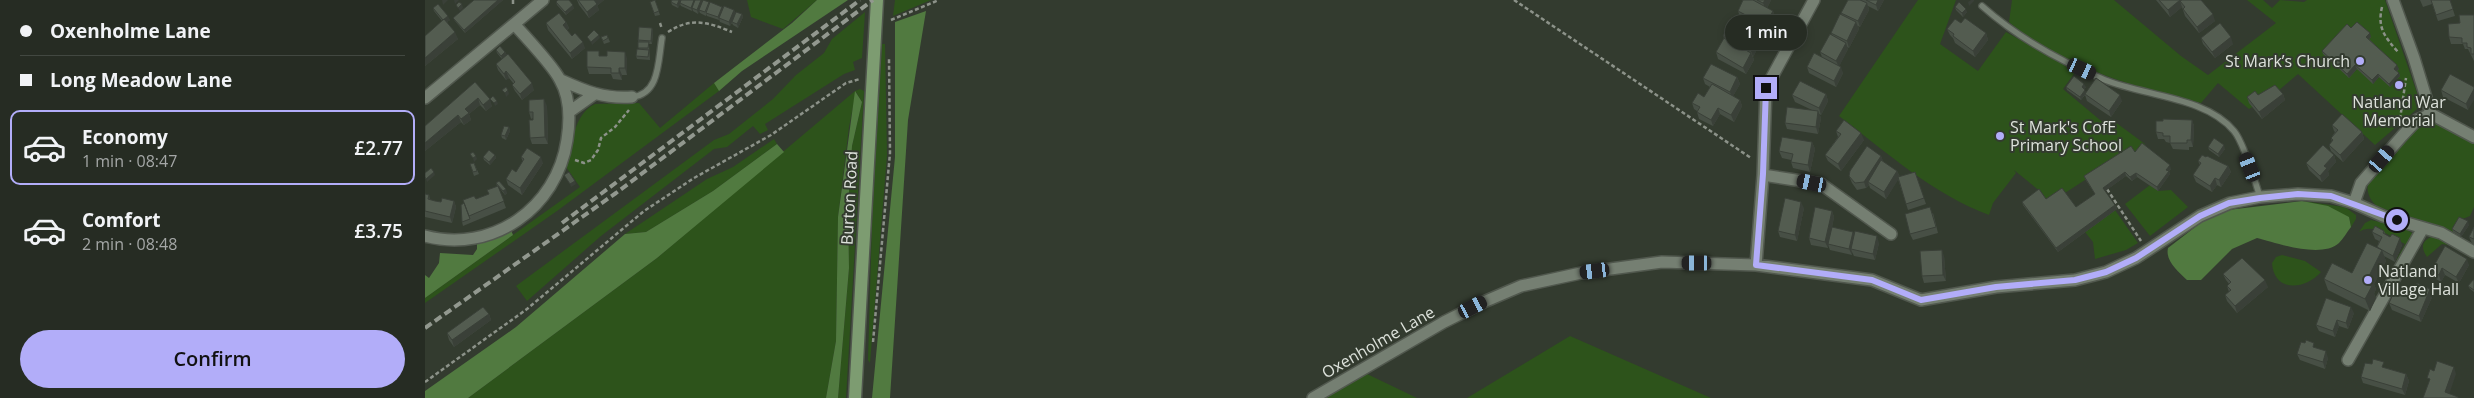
<!DOCTYPE html>
<html lang="en">
<head>
<meta charset="utf-8">
<style>
	:root { --surface:#262c23; --page:#2e342b; --text:#f1f3f6; --muted:#a4a7a6; --line:#424841; --accent:#b2adf9 }
	body { margin:0; font-family:"Open Sans",sans-serif; background:var(--page); color:var(--text); height:100vh; display:flex; flex-direction:column; font-size:19px; white-space:nowrap }
	* { box-sizing:border-box; margin:0 }
	p { font-size:16px; color:var(--muted) }
	.icon { flex:none; width:28px; height:28px; fill:none; stroke:currentColor; stroke-width:2; stroke-linecap:round; stroke-linejoin:round }
	.map { position:relative; flex:1; overflow:hidden }
	.details { display:flex; flex-direction:column; background:var(--surface); width:425px }
	.details>* { flex:none }
	.banner { display:grid; align-content:center; height:110px; padding:0 20px; background:var(--surface) }
	.end { position:absolute; width:22px; height:22px; margin:-11px; border:6px solid #b2adf9; background:#111; box-shadow:0 0 0 2px #111 }
	.from { border-radius:50% }
	.bubble { position:absolute; height:35px; border-radius:18px; background:var(--surface); box-shadow:0 2px 8px #0003,0 0 0 1px var(--line); font-size:16px; font-weight:600; line-height:35px; text-align:center }
	.car { position:absolute; width:15px; height:30px; margin:-15px -8px; border-radius:6px; box-shadow:0 0 4px 1px #0007; background:linear-gradient(#222 24%,#8ab4d8 0 40%,#222 0 76%,#8ab4d8 0 86%,#222 0) }
	.banner b { display:flex; align-items:center; gap:18px; height:48px; font-size:19px }
	.banner b+b { border-top:1px solid var(--line) }
	.banner i { width:12px; height:12px; background:var(--text) }
	ul { padding:0; list-style:none }
	li { display:flex; align-items:center; gap:15px; height:75px; margin:0 10px 8px; padding:0 10px; border:2px solid transparent; border-radius:10px }
	li div { flex:1 }
	li b { display:block; font-size:19px }
	li em { font-style:normal; font-weight:600 }
	li.active { border-color:var(--accent) }
	li>.icon { width:45px; height:45px; stroke-width:1.5 }
	.primary-button { display:flex; gap:10px; margin-top:auto; padding:10px 20px }
	.primary-button a { flex:1; height:58px; border-radius:30px; background:var(--accent); color:#111; font-size:20px; font-weight:600; line-height:58px; text-align:center }
	main { display:flex; flex:1; min-height:0 }
	.map>svg:first-child { display:block }
	.green { fill:#2d531b }
	.forest { fill:#517a40 }
	.lines { fill:none; stroke-linecap:round; stroke-linejoin:round }
	.lane-casing { stroke:#51584e; stroke-width:8 }
	.street-casing { stroke:#51584e; stroke-width:14 }
	.primary-casing { stroke:#51584e; stroke-width:15 }
	.path { stroke:#8c9289; stroke-width:2.5; stroke-dasharray:4 2.5; stroke-linecap:butt }
	.lane { stroke:#757f72; stroke-width:5.5 }
	.street { stroke:#757f72; stroke-width:11 }
	.primary { stroke:#7d9c71; stroke-width:12 }
	.rail { stroke:#92988f; stroke-width:4; stroke-dasharray:8 4; stroke-linecap:butt }
	.wall { fill:#474f45 }
	.shaded-wall { fill:#3a4038 }
	.building { fill:#535c50; stroke:#3a4038 }
	.route { stroke:#b2adf9; stroke-width:6 }
	.poi-dot { fill:#b2adf9; stroke:#333b2f; stroke-width:2 }
	.labels { text-anchor:middle; stroke-width:4; stroke-linejoin:round; paint-order:stroke }
	.poi-label { font-size:16px; fill:#dde2db; stroke:#333b2f; text-anchor:start }
	.street-label { font-size:16px; fill:#dde2db; stroke:#333b2f }
</style>
</head>
<body>
<main>
<section class="details">
<div class="banner">
<b><i class="from"></i>Oxenholme Lane</b>
<b><i></i>Long Meadow Lane</b>
</div>
<ul>
<li class="active"><svg class="icon" aria-label="car" viewBox="0 0 24 24"><path d="M5 17H2v-5l4-1 3-4h7l3 4 3 1v5h-3M9 17h6M6 11h13"/><circle cx="7" cy="17" r="2"/><circle cx="17" cy="17" r="2"/></svg><div><b>Economy</b><p>1 min · 08:47</p></div><em>£2.77</em></li>
<li><svg class="icon" aria-label="car" viewBox="0 0 24 24"><path d="M5 17H2v-5l4-1 3-4h7l3 4 3 1v5h-3M9 17h6M6 11h13"/><circle cx="7" cy="17" r="2"/><circle cx="17" cy="17" r="2"/></svg><div><b>Comfort</b><p>2 min · 08:48</p></div><em>£3.75</em></li>
</ul>
<div class="primary-button"><a>Confirm</a></div>
</section>
<div class="map">
<svg width="2049" height="398" viewBox="0 0 2049 398">
	<rect width="100%" height="100%" fill="#333b2f"/>
	<path class="green" d="M322,0H392L358,29L326,17Z
		M470,0H506L468,16Z
		M1493,0H1531L1515,44L1553,71L1581,32L1651,71L1638,89L1681,125L1686,119L1720,144C1704,165 1681,166 1660,180C1647,188 1637,196 1622,202L1616,192L1589,170L1591,173L1568,203L1564,215C1508,194 1461,152 1414,116Z
		M1587,0H1689L1756,56L1783,75L1851,23L1822,0H1838L1847,8L1855,0L1879,2L1882,0H1960L1995,102L1992,109L1950,145L1873,74L1853,91L1824,109L1793,83L1776,103C1709,87 1637,67 1584,22Z
		M440,12L437,58L428,62L430,70L419,74L340,124L343,130L335,134L328,126L302,147L289,149L176,236L102,301L91,286L289,140L304,134L348,99L371,75L399,53L407,39Z
		M457,44H460L462,155L445,363L443,360L447,224Z
		M289,83L294,91L132,211L0,303V298L155,187L141,167C146,147 149,113 170,104L214,103L235,128Z
		M435,89L439,91L421,398H413L424,268L423,206L427,146L437,102L431,92L424,127L413,217L411,341L401,398H43L232,258L430,91Z
		M2008,119L2049,142V207L2045,216L2035,220L2028,232L2019,227L1953,207C1946,202 1941,193 1943,184L1998,122Z
		M349,139L352,144L288,191L221,232L200,234L282,179L308,167Z
		M1725,185L1733,191L1746,190L1763,207L1725,236L1700,204Z
		M1877,201L1920,207L1931,215V219L1926,227L1924,217Z
		M1690,210L1713,243L1701,250L1670,259L1668,242L1660,232Z
		M1946,220L1977,227L1987,233L1988,237L1970,262L1980,244C1967,237 1948,222 1934,232L1940,223Z
		M2006,237H2011L2029,246L2017,244L2002,257C1996,248 1996,242 2006,237Z
		M1857,255L1880,261L1896,272C1880,290 1849,293 1847,263L1851,257Z
		M1145,336L1286,398H1042Z
		M940,373L992,398H899Z"/>
	<path class="forest" d="M392,0H423L317,71L294,91L289,83L367,23Z
		M501,11L483,120L465,398H447L470,157V22Z
		M430,91L437,102L427,146L423,206L424,268L413,398H401L411,341L413,217Z
		M352,144L359,152L232,258L43,398H0V391L91,327L200,234L221,232L288,191Z
		M1877,201L1903,206L1924,217L1926,227C1922,232 1918,239 1914,243C1896,259 1852,243 1832,238L1807,249L1776,280H1762C1753,271 1740,261 1743,248L1778,221L1803,210Z
		M86,230L88,235L0,298V275L4,278L14,263L15,253L48,255L52,249V243L66,240Z"/>
	<g class="lines">
		<defs>
			<path id="lane" d="M1557,6C1592,37 1637,62 1680,80C1720,96 1781,97 1809,131C1819,143 1830,181 1835,197
				M207,97C235,94 233,61 237,38"/>
			<path id="street" d="M1968,0L1989,58L2006,114
				M136,80C160,91 179,99 207,97
				M0,98L118,0
				M144,112L168,95
				M2006,114L2049,137
				M1338,175L1396,184L1466,234
				M1929,203L1936,183L1977,136L1992,120L2006,114
				M0,236C67,254 132,208 142,140C145,121 145,97 135,80C129,67 100,36 89,24
				M1331,265L1338,175L1341,88L1389,0
				M1923,360L1998,228
				M888,398L1019,322L1061,301L1096,286L1156,273L1237,262L1331,265L1447,280L1496,300L1571,287L1650,280L1681,272L1711,258L1775,216L1805,203L1835,197L1873,194L1906,196L1929,203L1958,216L2016,233L2049,252"/>
			<path id="primary" d="M430,398L452,0"/>
		</defs>
		<use href="#lane" class="lane-casing"/>
		<use href="#street" class="street-casing"/>
		<use href="#primary" class="primary-casing"/>
		<path class="path" d="M88,0V5
			M1089,0L1326,158
			M1957,7C1952,28 1960,37 1973,52
			M466,20L514,0
			M235,23L237,29
			M243,32C266,17 283,22 307,32
			M1975,119L1981,78
			M150,160L159,163L166,160L173,150L176,138L190,127L204,110
			M1682,189L1716,241
			M448,342L465,153L464,58
			M0,382L102,309L219,211L269,178L346,135L421,83L435,79"/>
		<use href="#lane" class="lane"/>
		<use href="#street" class="street"/>
		<use href="#primary" class="primary"/>
		<path class="rail" d="M137,223L435,0
			M0,328L191,193L448,0"/>
	</g>
	<path class="wall" d="M49,0H78L40,33L30,21L28,18Z
		M152,0H179L172,6L174,10L164,18L154,5Z
		M230,0L235,15L230,16L225,2Z
		M276,0L277,2L297,7L298,9L309,10L310,13L317,14L318,17L313,28L308,25L307,23L305,26L295,22L294,19V20L282,16L281,14V16L275,13L274,11L273,14L268,11V9L267,11L256,6L255,4L253,8L247,5L246,2Z
		M1318,0H1346L1342,8L1348,11L1350,17L1343,32L1315,17L1313,11Z
		M1423,0H1459L1453,11L1443,6L1444,10L1435,27L1433,26L1434,29L1424,48L1422,47L1423,49L1414,66L1418,73L1411,87L1384,73L1382,67L1397,57L1395,52L1407,35L1406,33L1417,16L1416,13Z
		M1731,0H1776L1790,21L1774,33L1760,16L1757,7L1745,17Z
		M1995,0H2025L2030,16L2013,21L2007,4L1998,7Z
		M131,2L149,8L141,15L132,5Z
		M1530,7L1542,12L1538,17L1531,10Z
		M8,8L25,20L22,22L33,39L0,66V36L17,21L9,11Z
		M2049,15V61L2043,49H2040L2038,44H2026L2024,37L2035,23Z
		M141,22L144,28L142,30L147,36L160,48L147,59L123,30L121,23Z
		M1536,23L1561,33L1563,40L1550,57L1530,43L1528,38L1525,35L1522,29Z
		M227,28L228,31L227,44H224L225,60L212,59L211,56L214,49L213,40Z
		M1926,28L1946,37L1944,39L1974,69L1972,71L1974,73L1975,76L1965,87L1954,77L1948,84L1932,69L1924,78L1898,54L1897,51Z
		M182,35L185,42L179,44L176,37Z
		M1298,36H1334L1336,42L1328,57L1329,60L1321,74L1293,59L1291,52L1299,38Z
		M1776,38L1808,44L1790,58L1778,44Z
		M71,50L80,52L82,55L109,90L97,100L90,91L87,85L89,84L88,83L84,78L81,80L73,70L71,64L77,59L72,53Z
		M176,56L202,58V75H197V80L188,79L186,74H164L162,67Z
		M1312,77L1315,84L1308,96L1315,100L1317,106L1309,122L1295,114L1288,126L1274,119L1272,112V111L1269,109L1267,103L1279,97L1285,87L1280,84L1278,78Z
		M50,82L67,106L61,111L55,105L44,114L46,120L39,125L36,122L0,151V126Z
		M1641,87H1661L1659,89L1661,93L1697,101L1686,117L1662,101L1660,95L1656,100L1642,90Z
		M2049,87L2043,110L2018,97L2016,90Z
		M1401,94L1403,101L1396,115L1394,114L1396,118L1393,134L1362,129L1360,123L1387,110L1370,102L1367,95Z
		M1858,94L1860,100L1837,119L1824,103L1822,97L1833,95Z
		M122,106L123,144H107L105,138L108,118L106,119L104,112Z
		M1767,120L1769,126L1768,147H1764V150L1748,149L1745,143L1741,142L1739,139H1733L1731,132L1738,121Z
		M1907,125L1937,132L1939,139L1918,162L1906,151L1904,145L1907,142L1906,138L1910,132L1909,131Z
		M84,127L85,131L81,140L77,138L76,135Z
		M1411,131L1439,140L1416,171L1403,161L1400,155L1413,137Z
		M1387,142L1390,149L1385,172L1368,168L1366,162V160L1357,158L1354,151Z
		M1783,147L1800,149L1794,157L1784,150Z
		M1710,152L1746,169L1744,171L1745,174L1733,191L1712,177L1707,181L1701,176L1680,191L1690,205L1692,209L1633,252L1598,205L1597,202L1621,199L1651,207L1670,194L1660,179L1659,176Z
		M70,155L71,158L65,165L59,160L58,157Z
		M1909,155L1911,162L1903,171L1904,175L1897,182L1884,170L1881,163Z
		M1456,156L1458,162L1472,171L1475,177L1490,172L1501,204L1483,210L1473,179L1461,199L1445,188L1444,185L1441,188L1432,190L1427,183L1424,176Z
		M96,157L118,163L97,195L83,185L81,179L91,172L98,162Z
		M1781,157L1803,166L1806,172L1796,187L1792,185L1787,192L1771,182L1768,175L1775,165L1773,161Z
		M49,163L54,174L49,176L45,164Z
		M71,183L82,193L80,195L73,186L81,208L38,226L37,222L51,199L64,194L72,186Z
		M0,194L4,195L5,200L16,202L29,201L31,207L27,223L0,217Z
		M1379,208L1372,241L1355,237L1353,231Z
		M1407,211L1409,217L1407,227L1428,232L1429,235L1454,243L1450,260L1429,256L1427,252V255L1405,250L1403,245V248L1386,245L1384,238Z
		M1508,213L1513,233L1488,240L1485,234Z
		M2044,225L2036,237L2028,232L2027,229Z
		M2049,227V245L2047,243L2044,237Z
		M1959,231L1961,235L1977,245L1970,262L1959,256L1961,261L1949,284L1951,289L1949,294L1951,298L1945,311L1903,290L1899,279L1927,273L1952,247L1954,241L1950,239L1947,232Z
		M2020,246L2044,265L2034,283L2020,275L2016,282L2008,277L2006,271Z
		M1519,256L1521,281L1499,283L1497,276Z
		M1798,274L1843,287L1812,313L1802,301L1800,295L1804,292L1802,286L1804,284L1801,280Z
		M2049,280V292L2045,289L2043,286Z
		M1987,295H2008L1996,322L1967,310L1964,303Z
		M1929,313L1923,329L1914,326L1910,337L1894,331L1891,325Z
		M64,314L66,320L29,347L24,340L22,333Z
		M1891,348L1903,358L1900,369L1875,360L1872,354Z
		M1961,368L1981,374L1984,381L1980,395L1938,383L1936,377Z"/>
	<path class="shaded-wall" d="M17,0H23L18,5Z
		M29,0H34L30,4Z
		M73,0H78L40,33L39,30Z
		M169,0H179L172,6L174,10L164,18L162,12Z
		M254,0H257L253,8L252,5Z
		M269,0H271V1L267,11L266,8Z
		M276,0L278,4L273,14L272,10Z
		M1340,0H1346L1341,10L1338,3Z
		M1453,0H1459L1453,11L1451,5Z
		M1546,0H1549V1L1544,6L1543,2Z
		M1755,0H1765L1755,1L1757,7L1745,17L1743,10Z
		M1442,3L1444,10L1435,27L1433,21Z
		M37,4L38,8L35,11L33,8Z
		M148,5L149,8L141,15L140,12Z
		M297,7L298,10L294,20L293,17Z
		M1541,9L1542,12L1538,17L1537,13Z
		M309,10L311,14L305,26L304,22Z
		M1348,11L1350,17L1343,32L1340,25Z
		M317,14L318,17L313,28L312,24Z
		M1788,14L1790,21L1774,33L1772,27Z
		M23,16L25,20L19,24L18,20Z
		M141,22L144,28L140,31L138,25Z
		M1431,22L1434,29L1424,48L1422,41Z
		M227,28L228,31L227,44L226,41Z
		M30,32L33,39L0,66V58Z
		M1561,33L1563,40L1550,57L1548,51Z
		M1945,33L1946,37L1943,40L1941,37Z
		M174,35L175,38L167,45L166,42Z
		M1334,36L1336,42L1328,57L1326,51Z
		M1806,37L1808,44L1790,58L1787,52Z
		M158,42L160,48L147,59L145,53Z
		M1421,43L1423,49L1414,67L1411,61Z
		M80,52L82,55L77,59L76,56Z
		M200,52L202,58V75L200,68Z
		M1326,53L1329,60L1321,74L1318,68Z
		M1930,65L1932,69L1924,78L1922,74Z
		M1972,65L1974,69L1970,72L1969,69Z
		M1416,67L1418,73L1411,87L1409,81Z
		M194,68L197,75V80L194,73Z
		M81,71L84,78L81,80L79,74Z
		M1974,73L1975,76L1965,87L1964,84Z
		M1953,74L1954,77L1948,84L1947,80Z
		M1312,77L1315,84L1307,98L1305,92Z
		M107,83L109,90L97,100L95,94Z
		M1659,84L1661,87L1658,91L1657,87Z
		M2049,89V100L2043,110L2041,104Z
		M83,90L84,94L81,97L80,93Z
		M1660,90L1661,93L1656,100L1655,97Z
		M1401,94L1403,101L1396,115L1394,108Z
		M1858,94L1860,100L1837,119L1834,112Z
		M1695,95L1697,101L1686,117L1684,111Z
		M53,98L55,105L44,114L46,120L39,125L36,119L40,109Z
		M65,99L67,106L61,111L58,105Z
		M119,99L122,106L123,144L120,137Z
		M1315,100L1317,106L1309,122L1306,115Z
		M72,101L73,104L70,106L69,103Z
		M1293,108L1295,114L1288,126L1286,120Z
		M1393,111L1396,118L1393,134L1391,127Z
		M33,115L36,122L0,151V143Z
		M1767,120L1769,126L1768,147L1766,140Z
		M84,127L85,131L81,140L80,136Z
		M1937,132L1939,139L1918,162L1915,155Z
		M1436,133L1439,140L1416,171L1413,164Z
		M1387,142L1390,149L1385,172L1383,165Z
		M1799,145L1800,149L1794,157L1793,154Z
		M70,155L71,158L65,165L64,162Z
		M1909,155L1911,162L1903,171L1904,175L1897,182L1895,176L1899,166Z
		M51,156L52,159L49,162L48,158Z
		M1456,156L1459,163L1443,182L1444,185L1441,188L1439,182Z
		M116,157L118,163L97,195L95,188Z
		M1745,165L1746,169L1742,173L1741,170Z
		M1803,166L1806,172L1796,187L1794,180Z
		M1472,171L1475,177L1461,199L1459,192Z
		M1744,171L1745,174L1733,191L1732,187Z
		M9,172L10,175L2,182L1,179Z
		M1700,172L1701,176L1679,192L1678,188Z
		M1711,173L1712,177L1707,181L1705,177Z
		M1790,178L1792,185L1787,192L1785,186Z
		M150,181L151,184L146,187L145,184Z
		M81,189L82,193L80,195L78,191Z
		M29,201L31,207L27,223L25,217Z
		M1376,202L1379,208L1372,241L1370,235Z
		M1690,205L1692,209L1633,252L1631,248Z
		M1407,211L1409,217L1403,248L1400,242Z
		M2043,221L2044,225L2036,237L2035,234Z
		M1428,232L1431,238L1426,249L1427,252V255L1424,249Z
		M1452,236L1454,243L1450,260L1448,254Z
		M1975,238L1977,245L1970,262L1968,256Z
		M1517,250L1519,256L1521,281L1518,275Z
		M1957,250L1961,261L1949,284L1951,289L1949,294L1951,298L1945,311L1940,299L1943,285L1944,276Z
		M2042,259L2044,265L2034,283L2031,277Z
		M2017,268L2020,275L2016,282L2014,275Z
		M1840,280L1843,287L1812,313L1810,306Z
		M2005,289L2008,295L1996,322L1994,316Z
		M1926,307L1929,313L1923,329L1921,323Z
		M64,314L66,320L29,347L27,340Z
		M1912,320L1914,326L1910,337L1908,331Z
		M1901,351L1903,358L1900,369L1898,362Z
		M2029,367L2031,374L2023,398L2020,392Z
		M1981,374L1984,381L1980,395L1977,389Z"/>
	<path class="building" d="M49,0H73L39,30L28,18Z
		M133,0H144L148,5L140,12L131,2Z
		M153,0H169L172,4L162,12Z
		M230,0L234,11L229,13L225,2Z
		M247,0H254L252,5L246,2Z
		M256,0H269L266,8L255,3Z
		M270,0H276L272,10L267,8Z
		M278,0L284,2L280,12L274,10Z
		M1318,0H1328L1348,11L1340,25L1313,11Z
		M1332,0H1340L1338,3Z
		M1423,0H1435L1442,3L1433,21L1416,13Z
		M1441,0H1453L1451,5Z
		M1734,0H1755L1743,10Z
		M1757,0H1776L1788,14L1772,27L1758,9L1760,7L1755,1Z
		M2006,0H2025L2028,9L2011,15Z
		M34,2L37,4L33,8L31,5Z
		M285,2L297,7L293,17L281,13Z
		M1534,2L1541,9L1537,13L1530,7Z
		M13,4L23,16L18,20L8,8Z
		M299,6L309,10L304,22L294,18Z
		M311,12L317,14L312,24L307,22Z
		M134,13L141,22L138,25L147,36L150,33L158,42L145,53L121,23Z
		M1415,14L1431,22L1422,41L1406,33Z
		M2034,15H2049V54H2046V48L2042,47V43H2037V38L2024,37L2023,24L2035,23Z
		M1540,18L1561,33L1548,51L1528,36L1529,34L1522,29L1530,19L1536,23Z
		M19,19L30,32L0,58V36Z
		M1306,21L1334,36L1326,51L1298,36Z
		M1932,22L1945,33L1941,37L1972,65L1969,69L1974,73L1964,84L1953,74L1947,80L1930,65L1922,74L1897,51L1922,24L1926,28Z
		M1795,23L1806,37L1787,52L1776,38Z
		M214,27L227,28L226,41L213,40Z
		M169,30L174,35L166,42L162,37Z
		M1405,34L1421,43L1411,61L1395,52Z
		M182,35L183,38L178,41L176,37Z
		M1299,38L1326,53L1318,68L1291,52Z
		M213,42H224L223,48H213Z
		M75,46L80,52L76,56L71,50Z
		M212,49L224,50L223,57L211,56Z
		M162,51H174V56H182V51L200,52V68H194V73H186V68L162,67Z
		M1389,53L1416,67L1409,81L1382,67Z
		M83,54L107,83L95,94L87,85L90,82L86,77L81,71L79,74L71,64Z
		M1286,64L1312,77L1305,92L1278,78Z
		M2025,74L2049,87V89L2041,104L2016,90Z
		M1649,76L1659,84L1657,87L1660,90L1655,97L1641,87Z
		M1671,78L1695,95L1684,111L1660,94Z
		M1375,81L1401,94L1394,108L1367,95Z
		M50,82L65,99L58,105L53,98L40,109L44,113L36,119L33,115L0,143V126Z
		M1287,84L1315,100L1306,115L1293,108L1286,120L1272,112L1275,107L1267,103L1273,93L1279,97Z
		M1850,85L1858,94L1834,112L1822,97L1830,91L1833,95Z
		M81,87L83,90L80,93L77,90Z
		M68,96L72,101L69,103L65,99Z
		M119,99L120,137L105,138L104,120H108V112H104V100Z
		M1362,107L1393,111L1391,127L1360,123Z
		M1917,114L1937,132L1915,155L1904,145L1908,140L1906,138L1913,130L1907,125Z
		M1738,119L1767,120L1766,140H1762V143H1745V136H1738V133L1731,132V121H1738Z
		M1419,120L1436,133L1413,164L1400,155L1416,134L1411,131Z
		M79,126L84,127L80,136L76,135Z
		M1357,137L1387,142L1383,165L1366,162L1368,154L1354,151Z
		M1789,138L1799,145L1793,154L1783,147Z
		M1717,143L1745,165L1741,170L1744,171L1732,187L1711,173L1705,177L1700,172L1678,188L1690,205L1631,248L1597,202L1614,189L1621,199L1637,188L1651,207L1670,194L1659,176L1706,146L1710,152Z
		M1898,145L1909,155L1899,166L1902,168L1895,176L1881,163Z
		M1442,146L1456,156L1439,182L1430,183L1424,176L1425,171Z
		M102,148L116,157L95,188L81,179L87,169L91,172L99,159L96,157Z
		M64,150L70,155L64,162L58,157Z
		M48,152L51,156L48,158L45,154Z
		M1777,155L1781,157L1782,156L1803,166L1794,180L1790,178L1785,186L1768,175L1776,163L1773,161Z
		M1456,160L1472,171L1459,192L1443,182Z
		M49,163L52,171L48,172L45,164Z
		M6,168L9,172L1,179L0,177V173Z
		M144,172L150,181L145,184L139,175Z
		M1490,172L1499,198L1481,204L1473,177Z
		M74,181L81,189L78,191L71,183Z
		M73,186L79,201L44,216L38,200L49,196L51,199L64,194L62,190Z
		M0,194L4,195L3,199L10,201L16,202L17,198L29,201L25,217L0,211Z
		M1360,198L1376,202L1370,235L1353,231Z
		M39,203L45,219L37,222L36,205Z
		M1390,207L1407,211L1400,242L1384,238Z
		M1505,207L1511,227L1485,234L1480,214Z
		M2034,217L2043,221L2035,234L2027,229Z
		M1950,226L1959,231L1958,233L1965,237L1967,234L1975,238L1968,256L1952,247L1957,237L1947,232Z
		M1407,227L1428,232L1424,249L1403,244Z
		M2049,227V239L2044,237Z
		M1430,231L1452,236L1448,254L1426,249Z
		M1942,243L1957,250L1944,276L1947,278L1943,285L1947,286L1940,299L1899,279L1907,263L1927,273Z
		M2020,246L2042,259L2031,277L2017,268L2014,275L2006,271Z
		M1517,250L1518,275L1497,276L1495,251Z
		M1817,258L1840,280L1810,306L1800,295L1806,290L1802,286L1806,282L1798,274Z
		M2048,280H2049V290L2043,286Z
		M1992,283L2005,289L1994,316L1964,303L1971,288L1987,295Z
		M1901,298L1926,307L1921,323L1912,320L1908,331L1891,325Z
		M58,307L64,314L27,340L22,333Z
		M1881,340L1889,343L1888,347L1901,351L1898,362L1872,354L1876,342L1880,343Z
		M1948,359L1959,362L1957,367L1981,374L1977,389L1936,377L1940,363L1947,364Z
		M2012,361L2029,367L2020,392L2033,397V398H1998L2005,379L2002,378L2005,369L2009,371Z"/>
	<g class="lines">
		<path class="route" d="M1341,88L1338,174L1331,265L1447,280L1496,300L1571,287L1650,280L1681,272L1711,258L1775,216L1804,203L1835,198L1873,194L1906,196L1972,220"/>
	</g>
	<g class="poi-dot">
		<circle cx="1935" cy="61" r="5"/>
		<circle cx="1974" cy="85" r="5"/>
		<circle cx="1575" cy="136" r="5"/>
		<circle cx="1943" cy="280" r="5"/>
	</g>
	<g class="labels">
		<g class="poi-label">
			<text x="1925" y="67" text-anchor="end">St Mark’s Church</text>
			<text x="1974" y="108" text-anchor="middle">Natland War<tspan x="1974" dy="18">Memorial</tspan></text>
			<text x="1585" y="133">St Mark's CofE<tspan x="1585" dy="18">Primary School</tspan></text>
			<text x="1953" y="277">Natland<tspan x="1953" dy="18">Village Hall</tspan></text>
		</g>
		<g class="street-label">
			<text transform="translate(424 198) rotate(-87)" y="6">Burton Road</text>
			<text transform="translate(953 342) rotate(-30)" y="6">Oxenholme Lane</text>
		</g>
	</g>
</svg>
<i class="end from" style="left:1972px;top:220px"></i>
<i class="end" style="left:1341px;top:88px"></i>
<div class="bubble" style="left:1300px;top:15px;width:82px">1 min</div>
<i class="car" style="left:1657px;top:69px;rotate:115deg"></i>
<i class="car" style="left:1957px;top:159px;rotate:41deg"></i>
<i class="car" style="left:1825px;top:167px;rotate:338deg"></i>
<i class="car" style="left:1387px;top:183px;rotate:282deg"></i>
<i class="car" style="left:1272px;top:263px;rotate:270deg"></i>
<i class="car" style="left:1170px;top:271px;rotate:263deg"></i>
<i class="car" style="left:1048px;top:307px;rotate:63deg"></i>
</div>
</main>
</body>
</html>
